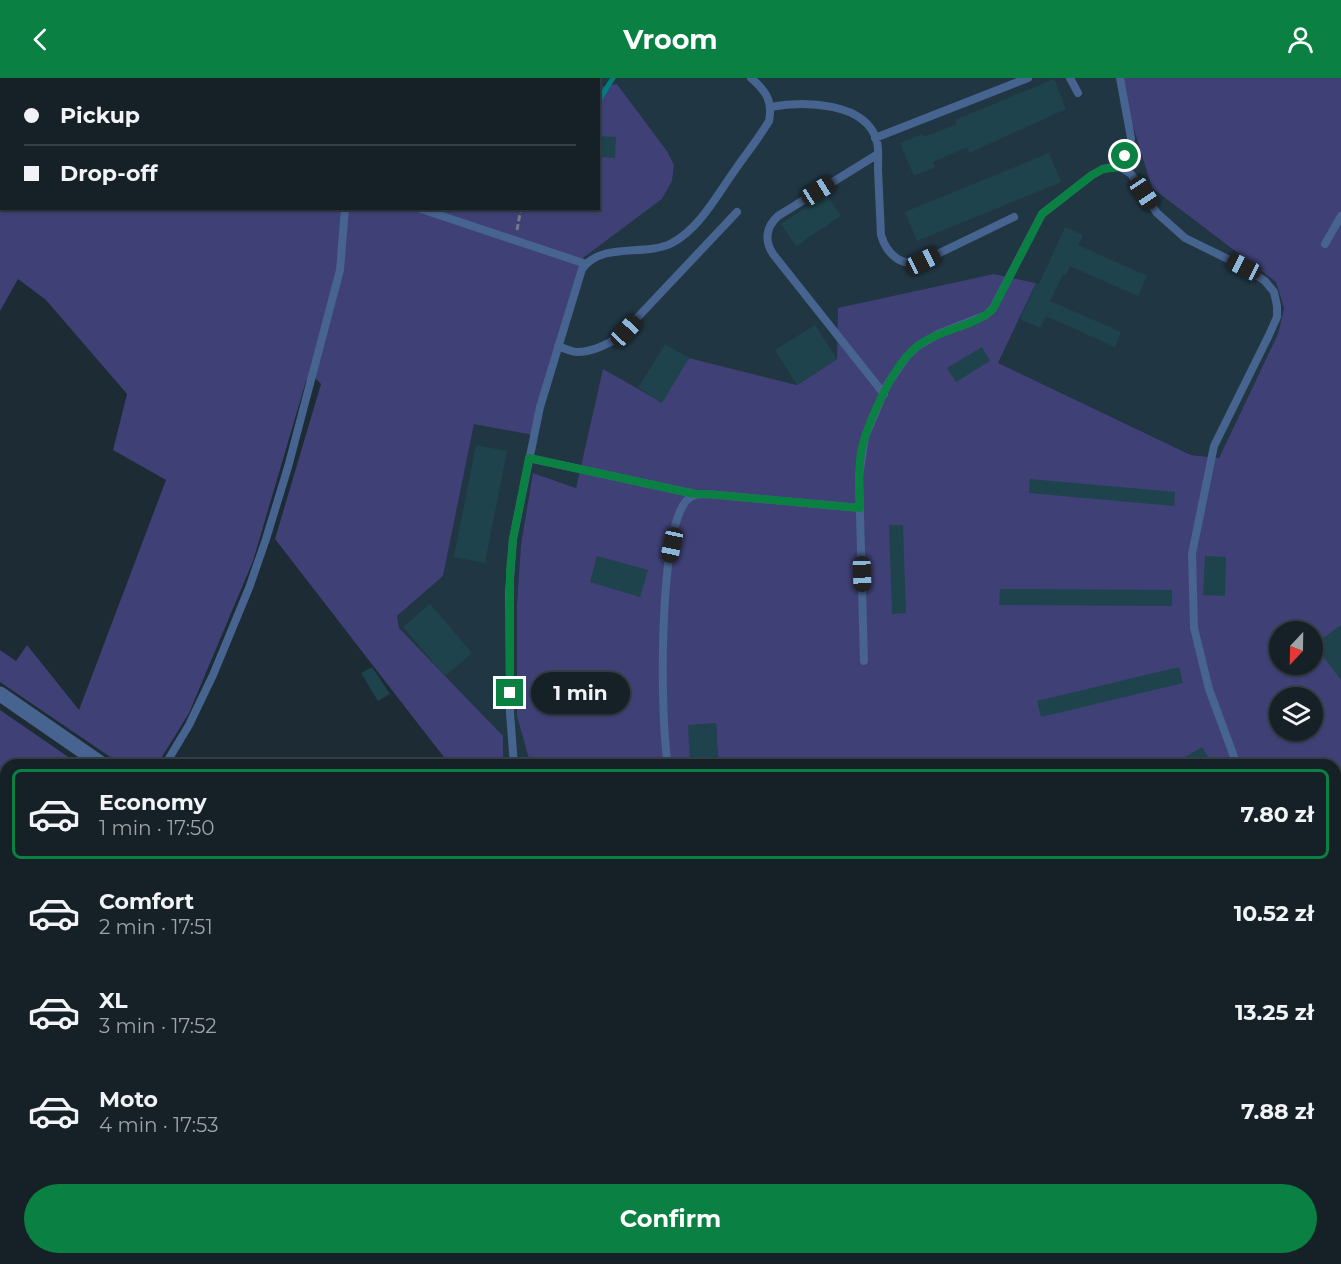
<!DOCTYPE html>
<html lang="en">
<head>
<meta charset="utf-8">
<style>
	:root { --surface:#152027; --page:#1e282f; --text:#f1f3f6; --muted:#9da3a7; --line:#343e44; --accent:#0b8043 }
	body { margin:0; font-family:Montserrat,sans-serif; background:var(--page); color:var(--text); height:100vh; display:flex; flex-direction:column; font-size:22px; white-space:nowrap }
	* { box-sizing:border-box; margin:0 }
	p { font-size:20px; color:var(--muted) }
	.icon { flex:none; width:33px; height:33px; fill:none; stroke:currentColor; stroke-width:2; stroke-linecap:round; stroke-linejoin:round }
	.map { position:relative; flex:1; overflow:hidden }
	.panel { position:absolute; left:0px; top:681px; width:1341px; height:506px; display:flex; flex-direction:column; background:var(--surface); border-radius:18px 18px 0 0; box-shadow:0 2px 4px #0004,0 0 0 2px var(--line) }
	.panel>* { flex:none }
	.hud { position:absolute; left:0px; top:0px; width:600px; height:132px; box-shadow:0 2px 4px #0004,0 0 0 2px var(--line); display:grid; align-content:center; height:132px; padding:0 24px; background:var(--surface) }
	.needle { width:39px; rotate:202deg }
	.tools { position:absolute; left:1269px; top:543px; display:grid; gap:12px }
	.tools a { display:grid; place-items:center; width:54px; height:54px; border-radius:50%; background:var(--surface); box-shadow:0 2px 4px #0004,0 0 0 2px var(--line); font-size:30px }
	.end { position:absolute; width:27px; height:27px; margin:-14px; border:8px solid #0b8043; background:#fff; box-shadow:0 0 0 3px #fff }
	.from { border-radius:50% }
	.bubble { position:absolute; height:42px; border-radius:21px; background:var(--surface); box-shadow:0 2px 4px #0004,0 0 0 2px var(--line); font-size:20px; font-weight:700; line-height:42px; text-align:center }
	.car { position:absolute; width:18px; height:36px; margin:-18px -9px; border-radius:8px; box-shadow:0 0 4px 2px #0007; background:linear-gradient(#222 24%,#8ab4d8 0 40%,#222 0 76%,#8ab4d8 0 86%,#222 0) }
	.hud b { display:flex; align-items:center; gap:21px; height:57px; font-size:22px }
	.hud b+b { border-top:2px solid var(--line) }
	.hud i { width:15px; height:15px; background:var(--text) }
	ul { padding:10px 0 0; list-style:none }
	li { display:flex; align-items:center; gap:18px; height:90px; margin:0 12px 9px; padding:0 12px; border:3px solid transparent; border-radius:9px }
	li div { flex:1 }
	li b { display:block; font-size:22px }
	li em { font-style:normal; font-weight:700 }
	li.current { border-color:var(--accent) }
	li>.icon { width:54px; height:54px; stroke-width:1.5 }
	.button { display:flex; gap:12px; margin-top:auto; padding:12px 24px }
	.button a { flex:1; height:69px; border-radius:36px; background:var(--accent); color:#fff; font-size:24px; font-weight:700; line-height:69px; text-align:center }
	header { display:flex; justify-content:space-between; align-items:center; height:78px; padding:0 24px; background:var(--accent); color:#fff; font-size:27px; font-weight:700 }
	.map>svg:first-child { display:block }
	.built { fill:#213643 }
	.green { fill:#3f4075; fill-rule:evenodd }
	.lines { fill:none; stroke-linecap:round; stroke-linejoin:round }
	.stream { stroke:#027c7c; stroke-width:5 }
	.building { fill:#1e434c }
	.path { stroke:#6e7b83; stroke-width:3; stroke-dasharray:6 3; stroke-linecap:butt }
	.service { stroke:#47638f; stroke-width:8 }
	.tertiary { stroke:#47638f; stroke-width:15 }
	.route { stroke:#0b8043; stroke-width:8 }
</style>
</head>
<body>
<header><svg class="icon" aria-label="back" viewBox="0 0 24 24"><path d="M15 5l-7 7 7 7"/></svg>Vroom<svg class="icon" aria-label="person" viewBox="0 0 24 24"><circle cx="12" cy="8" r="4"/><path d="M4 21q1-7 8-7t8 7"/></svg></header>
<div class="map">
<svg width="1341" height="1186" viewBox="0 0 1341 1186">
	<rect width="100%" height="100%" fill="#1c2b34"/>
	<path class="built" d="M452,0H1118L1152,110L1276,204L1284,230L1278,256L1219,380L1192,377L998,285L1036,205L995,196L837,281L797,307L689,280L662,325L603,292L576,410L534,395L521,466L517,527V638L532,687H503V658L399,550L397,538L443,498L474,346L576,211L583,180L662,121L672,103L674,87L667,73L617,6L599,9L598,2L451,1Z
		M1325,1180L1338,1186H657L649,1181Z
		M366,1181H414L415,1186H371Z"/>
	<path class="green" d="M0,0H452L2,2V130H598L599,9L617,6L667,73L674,87L672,103L662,121L583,180L533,357L474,346L443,498L397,538L399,550L503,658V687H450L275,461L321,306L313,298L306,303L253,483L189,635L157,687H122L0,604V572L16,583L27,567L79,632L166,402L113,372L127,316L46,222L18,201L0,233Z
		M1118,0H1341V1186L1325,1181L1335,1180V687H718L716,645L690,687H528L530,684L517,638V527L521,466L533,395L576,410L603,291L661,324L689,280L797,307L837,281L838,230L994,196L1036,205L998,285L1191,377L1219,380L1278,256L1284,230L1276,204L1152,110ZM1280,554H1312V586H1280ZM1280,620H1312V652H1280Z
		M0,632L80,687H6V916L0,914Z
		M6,1018L2,1099L0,1100V1028L3,1029Z
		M129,1181L130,1180L188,1181L186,1186H127Z
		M451,1181V1180L658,1181L655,1184L657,1186H451Z
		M910,1181H1015L1029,1186H908Z"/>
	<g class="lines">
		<path class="stream" d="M164,2V0
			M598,24L613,0
			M0,120L2,119"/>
	</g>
	<path class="building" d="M1054,1L1066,31L969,75L967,69L933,84L935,89L914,98L900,65L922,56L924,59L957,46L955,42Z
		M598,58L616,59L615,80L598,79Z
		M1049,75L1061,104L917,163L905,134Z
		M826,116L841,138L796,168L781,146Z
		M1065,149L1083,157L1078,167L1147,198L1138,218L1070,188L1066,197L1063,196L1050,223L1121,254L1115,269L1046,238L1040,250L1020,241L1036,205L1039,206Z
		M815,247L837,281L797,307L775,272Z
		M665,266L689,280L662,325L638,310Z
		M982,269L990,283L956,304L947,290Z
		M476,367L507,373L485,485L454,479Z
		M1030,401L1175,414L1174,428L1029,415Z
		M889,447H903L906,535L892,536Z
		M597,478L648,492L640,519L590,504Z
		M1205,478L1226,479L1225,518L1203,517Z
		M1000,511L1172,512V528L999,527Z
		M430,526L472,575L445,598L403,549Z
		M1341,547V602L1314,567Z
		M372,589L390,616L378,623L361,595Z
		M1179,589L1183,605L1041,639L1037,623Z
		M716,645L718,687H690L688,647Z
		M1202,669L1213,687H1172Z"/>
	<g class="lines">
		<path class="path" d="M544,2V0
			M517,152L521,130"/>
		<path class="service" d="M1070,0L1078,15
			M372,2L373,0
			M770,29C802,23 867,23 877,64C879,72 878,83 878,92C879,114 880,135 881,157C887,177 902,190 923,183L1014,139
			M875,60L1028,0
			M878,76L778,138C766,149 764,162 773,176L884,316
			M1120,89L1130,67L1131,60L1120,0
			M418,130L586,186
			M1325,166L1341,138
			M558,268C564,270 571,274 577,274C592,274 609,266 620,258L737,134
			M529,380L695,416
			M864,583L859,398L865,359L887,307L907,278L918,268L938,256L986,237L993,230L1042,136L1092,97L1103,91L1113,89H1120L1131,96L1157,135L1185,160L1244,189L1265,203L1274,214L1277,228V239L1269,257L1214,368L1192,476L1194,550L1209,611L1237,687
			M165,687L189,647L213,597L249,510L266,461L288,389L340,192L345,130
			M514,687L510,635L509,514L513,461L540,329L582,191C603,163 644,179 672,165C700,150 717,117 735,92C746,76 759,60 769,43C773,23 766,13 751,0
			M668,687C660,642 658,457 686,423C692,416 699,416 707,416L860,430
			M1335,837L1341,844
			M1335,1131L1341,1119
			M0,1132L6,1097
			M831,1180L841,1186
			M1052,1180L1065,1186
			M1288,1180L1297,1186
			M1314,1180L1315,1186
			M891,1186L893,1180"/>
		<path class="tertiary" d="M0,616L103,687
			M438,1180L439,1186"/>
	</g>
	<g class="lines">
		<path class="route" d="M510,615V494L513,461L529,380L695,416H707L860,430C859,412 858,393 861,375C865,350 891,294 909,276C914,270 920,266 927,262C946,251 978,246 993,231L1042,136L1092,97L1103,91L1120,89L1125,78"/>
	</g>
</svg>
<div class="tools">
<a><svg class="needle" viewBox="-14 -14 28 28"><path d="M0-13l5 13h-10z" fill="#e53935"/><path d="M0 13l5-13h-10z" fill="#9da3a7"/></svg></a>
<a><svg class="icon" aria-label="layers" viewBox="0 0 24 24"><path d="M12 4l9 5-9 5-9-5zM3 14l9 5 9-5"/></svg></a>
</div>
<i class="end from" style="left:1125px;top:78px"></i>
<i class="end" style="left:510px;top:615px"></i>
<div class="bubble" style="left:531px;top:594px;width:99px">1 min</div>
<i class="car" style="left:818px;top:113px;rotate:58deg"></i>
<i class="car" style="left:1144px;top:115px;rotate:146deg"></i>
<i class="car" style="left:923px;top:183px;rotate:64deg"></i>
<i class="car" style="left:1244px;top:189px;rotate:297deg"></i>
<i class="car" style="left:626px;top:253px;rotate:43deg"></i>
<i class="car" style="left:672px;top:467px;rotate:192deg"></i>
<i class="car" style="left:862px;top:496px;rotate:178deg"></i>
<div class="hud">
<b><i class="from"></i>Pickup</b>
<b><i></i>Drop-off</b>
</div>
<section class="panel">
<ul>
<li class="current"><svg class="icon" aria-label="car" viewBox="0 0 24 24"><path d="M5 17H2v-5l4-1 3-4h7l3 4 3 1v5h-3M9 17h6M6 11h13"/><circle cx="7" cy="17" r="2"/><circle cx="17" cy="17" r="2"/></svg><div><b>Economy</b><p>1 min · 17:50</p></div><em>7.80 zł</em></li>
<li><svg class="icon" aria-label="car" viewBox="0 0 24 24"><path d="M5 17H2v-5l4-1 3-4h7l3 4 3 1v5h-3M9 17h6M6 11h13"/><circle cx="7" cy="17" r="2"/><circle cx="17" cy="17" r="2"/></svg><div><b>Comfort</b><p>2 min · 17:51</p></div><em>10.52 zł</em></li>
<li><svg class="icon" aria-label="car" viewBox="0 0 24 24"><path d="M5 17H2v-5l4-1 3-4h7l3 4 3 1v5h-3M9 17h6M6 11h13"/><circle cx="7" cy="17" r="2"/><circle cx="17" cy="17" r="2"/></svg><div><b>XL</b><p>3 min · 17:52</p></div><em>13.25 zł</em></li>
<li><svg class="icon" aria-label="car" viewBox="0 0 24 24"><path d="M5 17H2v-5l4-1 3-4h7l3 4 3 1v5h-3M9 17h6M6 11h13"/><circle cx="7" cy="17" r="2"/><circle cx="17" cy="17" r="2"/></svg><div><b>Moto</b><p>4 min · 17:53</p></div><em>7.88 zł</em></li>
</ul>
<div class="button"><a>Confirm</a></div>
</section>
</div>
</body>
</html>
